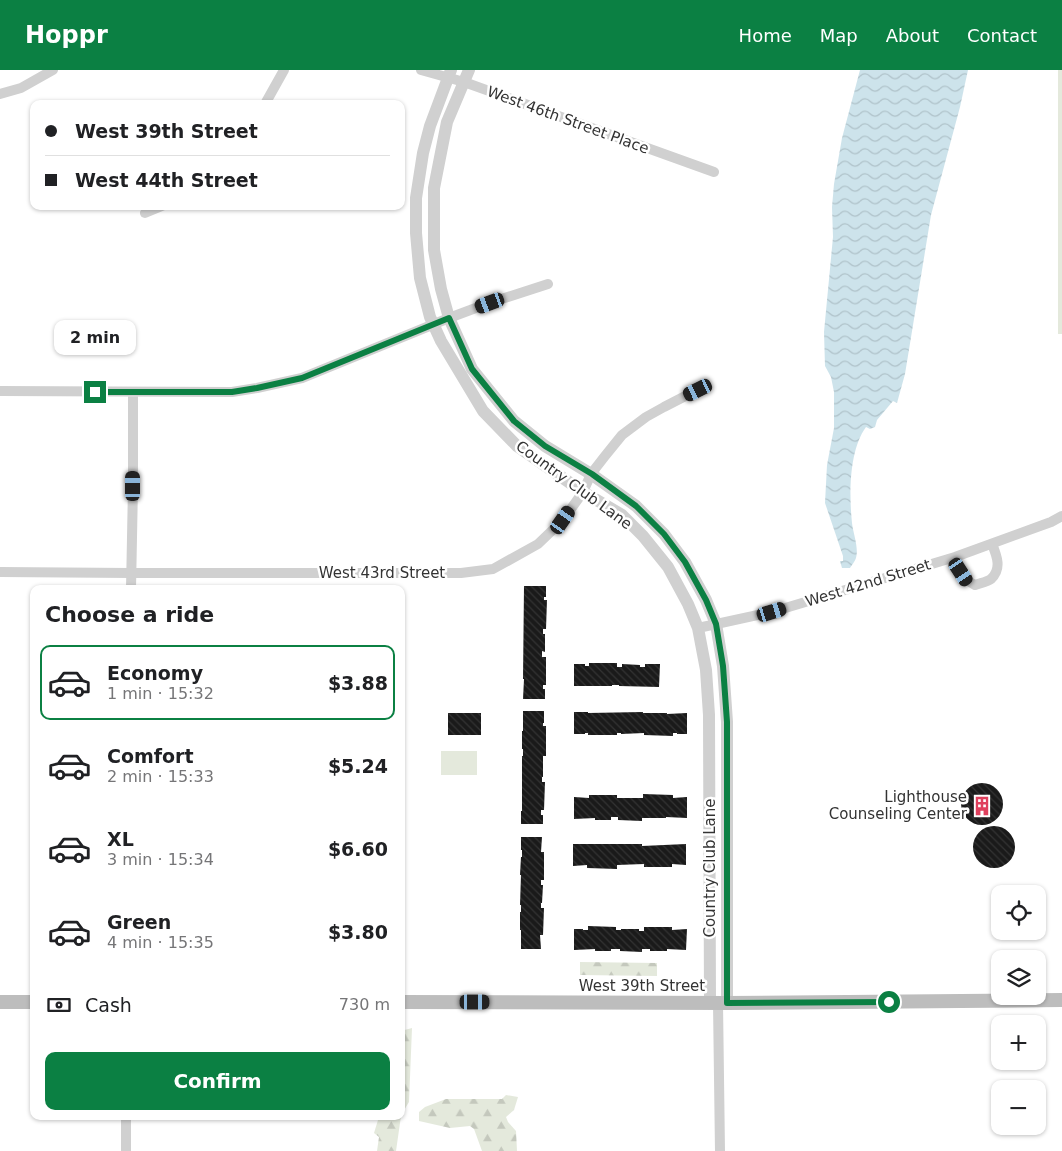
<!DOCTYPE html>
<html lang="en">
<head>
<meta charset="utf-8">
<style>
	:root { --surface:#fff; --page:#f6f6f6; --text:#202124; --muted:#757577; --line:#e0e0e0; --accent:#0b8043 }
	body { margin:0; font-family:"DejaVu Sans",sans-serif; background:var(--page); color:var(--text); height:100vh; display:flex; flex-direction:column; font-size:19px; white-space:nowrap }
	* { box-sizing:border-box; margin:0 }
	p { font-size:16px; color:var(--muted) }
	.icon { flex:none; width:28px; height:28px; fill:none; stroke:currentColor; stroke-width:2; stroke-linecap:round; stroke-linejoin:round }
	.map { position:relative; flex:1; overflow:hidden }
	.sheet { position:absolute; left:30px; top:515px; width:375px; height:535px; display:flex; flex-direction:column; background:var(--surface); border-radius:10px; box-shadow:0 1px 4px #0004 }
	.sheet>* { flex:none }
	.guide { position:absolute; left:30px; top:30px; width:375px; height:110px; border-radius:10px; box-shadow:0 1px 4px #0004; display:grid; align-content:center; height:110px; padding:0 15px; background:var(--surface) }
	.fabs { position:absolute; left:991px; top:815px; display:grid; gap:10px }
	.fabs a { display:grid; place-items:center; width:55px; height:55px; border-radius:10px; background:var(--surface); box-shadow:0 1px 4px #0004; font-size:25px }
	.end { position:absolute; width:22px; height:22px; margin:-11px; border:6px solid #0b8043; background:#fff; box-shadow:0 0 0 2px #fff }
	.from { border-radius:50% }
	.bubble { position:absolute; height:35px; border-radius:10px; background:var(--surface); box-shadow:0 1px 4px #0004; font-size:16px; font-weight:700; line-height:35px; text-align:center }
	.car { position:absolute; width:15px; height:30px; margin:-15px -8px; border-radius:6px; box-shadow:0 0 4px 1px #0007; background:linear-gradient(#222 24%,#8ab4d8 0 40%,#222 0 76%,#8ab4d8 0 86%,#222 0) }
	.guide b { display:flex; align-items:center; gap:18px; height:48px; font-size:19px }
	.guide b+b { border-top:1px solid var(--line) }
	.guide i { width:12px; height:12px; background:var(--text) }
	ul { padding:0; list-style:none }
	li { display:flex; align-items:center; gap:15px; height:75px; margin:0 10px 8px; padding:0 5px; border:2px solid transparent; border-radius:10px }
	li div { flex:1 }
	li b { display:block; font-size:19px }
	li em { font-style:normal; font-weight:700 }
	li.on { border-color:var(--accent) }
	li>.icon { width:45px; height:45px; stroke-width:1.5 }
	h2 { padding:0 15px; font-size:22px; line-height:60px }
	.pay { display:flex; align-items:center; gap:12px; height:55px; padding:0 15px; font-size:19px }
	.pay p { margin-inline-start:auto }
	.cta { display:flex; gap:10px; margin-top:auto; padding:10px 15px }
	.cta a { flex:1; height:58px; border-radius:10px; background:var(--accent); color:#fff; font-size:20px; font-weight:700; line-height:58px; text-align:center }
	header { display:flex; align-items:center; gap:30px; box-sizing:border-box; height:70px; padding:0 25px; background:var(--accent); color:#fff }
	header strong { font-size:24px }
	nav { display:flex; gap:28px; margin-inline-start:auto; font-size:18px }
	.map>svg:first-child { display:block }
	.green { fill:#e4e9dc }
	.forest { fill:url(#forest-firs) }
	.water { fill:url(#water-waves) }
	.building { fill:url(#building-back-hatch) }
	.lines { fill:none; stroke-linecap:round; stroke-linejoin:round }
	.minor { stroke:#d0d0d0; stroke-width:10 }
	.tertiary { stroke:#d0d0d0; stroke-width:12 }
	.secondary { stroke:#bdbdbd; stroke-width:14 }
	.route { stroke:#0b8043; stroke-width:6 }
	.labels { text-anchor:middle; stroke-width:5; stroke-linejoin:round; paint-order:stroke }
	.street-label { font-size:15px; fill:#333; stroke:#fff }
	.poi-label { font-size:15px; fill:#333; stroke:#fff; text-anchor:end }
</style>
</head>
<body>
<header>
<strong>Hoppr</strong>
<nav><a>Home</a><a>Map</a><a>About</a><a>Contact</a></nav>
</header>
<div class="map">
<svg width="1062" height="1081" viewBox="0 0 1062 1081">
	<defs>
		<pattern id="forest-firs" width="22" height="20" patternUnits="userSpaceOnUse" patternTransform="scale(1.25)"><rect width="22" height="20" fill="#e4e9dc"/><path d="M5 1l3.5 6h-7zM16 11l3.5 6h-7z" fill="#c4c8bd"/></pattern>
		<pattern id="water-waves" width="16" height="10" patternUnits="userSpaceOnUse" patternTransform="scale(1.25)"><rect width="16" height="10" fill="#cde3eb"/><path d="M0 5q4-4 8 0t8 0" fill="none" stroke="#b0c3ca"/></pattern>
		<pattern id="building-back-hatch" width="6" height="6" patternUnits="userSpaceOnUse" patternTransform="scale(1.25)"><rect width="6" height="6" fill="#1a1a1a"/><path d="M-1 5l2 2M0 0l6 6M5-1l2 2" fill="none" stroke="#333"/></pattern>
	</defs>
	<rect width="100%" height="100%" fill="#fff"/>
	<path class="green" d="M1058,0H1062V264H1058Z
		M441,681H477V705H441Z"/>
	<path class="forest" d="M580,892L657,893V906L580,905Z
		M412,958L409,1032L401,1045V961Z
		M506,1025L518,1027L514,1040L506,1047L508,1052L516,1061L517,1081H482L474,1059L470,1056L450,1058L419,1051V1042L425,1037L446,1029H502Z
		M389,1046H401L396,1081H377L379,1067L374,1063L378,1050Z"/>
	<path class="water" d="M860,0H968L960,37L931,145L905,304L897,333L893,331L877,350L875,357L870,359L866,357C849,380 849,425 852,453C853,463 859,478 856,488C855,491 852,495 850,498H842L840,491H843V486L825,433L827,395L834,358V322L831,307L825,296L824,262L833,167L832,137L834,114L842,68Z"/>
	<path class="building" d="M524,516H546V527H544V530H547L546,559H543V564H545V582L542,581V587H546V615H543V619H545V629H523L524,609H523Z
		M589,593H617V597H622V594L640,595V597H645V594H660L659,617L619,616V615H612V616H574V594H585V596H589Z
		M523,641H544V653H543V656H546V686H543V707H542V712H545L544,740H541V745H543V754H521V741H522V686H523V679H522V661H523Z
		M574,642H588V643L643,642V643H667V644L687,643V664H677V663H673V666L644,665V663L621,664V663H617V665H588V663H585V664H574Z
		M448,643H481V665H448Z
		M961 734a21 21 0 1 1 42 0a21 21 0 1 1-42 0Z
		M643,724L673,725V728L687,727V748L666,747V748H642V751L618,750V747H611V750H595V748L574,749V727L589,728V725H617V728H643Z
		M973 777a21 21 0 1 1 42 0a21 21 0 1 1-42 0Z
		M521,767H542L541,782H544V810H541V815H543L542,833H541V838H544L543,865H540L541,879H521V860H520V842H521V835H520L521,805H520L521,787H522V780H521Z
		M573,774H642V776L686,774V795L672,794V797H644V794L617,795V799L587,798V795L573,796Z
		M588,856L616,857V860H621V859H639V861H644V857H672V860L687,859L686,880L667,879V881H650V879H642V882L620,881V879H611V881H595V879L574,880V859H583V860H588Z"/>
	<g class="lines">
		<path class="minor" d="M421,0L464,12L714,102
			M0,24L21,18L53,0
			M265,34L284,0
			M145,143L162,136
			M0,321L232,322L257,318L302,308L449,248L489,233L548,214
			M955,487C960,501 961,508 975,515C980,513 987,512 991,509C1002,499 997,486 992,474
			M0,502L131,503H461L493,499L538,474L563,450L583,422L591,404L605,386L622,365L646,347L664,337L697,320
			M131,519L133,416V322
			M698,558L772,542L955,487L1051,452L1062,446
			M718,933L720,1081
			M126,1081V1046"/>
		<path class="tertiary" d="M451,0L430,56L423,83L416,128V163L420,208L430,247L441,271L483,341L517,376L583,422L622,445L643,466L668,497L688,534L698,558L706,600L709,645L710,933
			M469,0L447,52L434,118V180L441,219L449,248L472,299L514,351L545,376L591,404L636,436L664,464L685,492L706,530L716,554L723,596L727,652V933"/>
		<path class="secondary" d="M0,932H34
			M401,932L727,933L1062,930"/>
	</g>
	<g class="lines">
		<path class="route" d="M95,322H232L257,318L302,308L449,248L472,299L514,351L545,376L592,404L636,436L664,464L685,492L706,530L716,554L723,596L727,652V933L889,932"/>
	</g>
	<defs>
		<symbol id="building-bare" viewBox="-9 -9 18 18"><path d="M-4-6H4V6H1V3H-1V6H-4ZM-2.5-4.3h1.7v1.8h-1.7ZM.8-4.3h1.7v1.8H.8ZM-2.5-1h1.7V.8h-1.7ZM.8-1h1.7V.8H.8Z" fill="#df405d" stroke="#fff" stroke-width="2.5" paint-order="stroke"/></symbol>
	</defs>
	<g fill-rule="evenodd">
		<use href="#building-bare" x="968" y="722" width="28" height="28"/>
	</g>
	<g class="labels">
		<g class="street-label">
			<text transform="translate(568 50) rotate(20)" y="5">West 46th Street Place</text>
			<text transform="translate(574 415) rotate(36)" y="5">Country Club Lane</text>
			<text x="382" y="508">West 43rd Street</text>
			<text transform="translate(868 513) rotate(-17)" y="5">West 42nd Street</text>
			<text transform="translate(710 798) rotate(-90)" y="5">Country Club Lane</text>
			<text x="642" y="921">West 39th Street</text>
		</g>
		<g class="poi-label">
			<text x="967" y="732">Lighthouse<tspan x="967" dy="17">Counseling Center</tspan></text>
		</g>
	</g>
</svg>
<div class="fabs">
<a><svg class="icon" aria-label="locate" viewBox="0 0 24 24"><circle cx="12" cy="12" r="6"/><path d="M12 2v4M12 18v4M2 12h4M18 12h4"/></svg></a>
<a><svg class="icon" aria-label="layers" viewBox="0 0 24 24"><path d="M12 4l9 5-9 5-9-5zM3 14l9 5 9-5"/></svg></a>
<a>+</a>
<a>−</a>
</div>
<i class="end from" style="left:889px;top:932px"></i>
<i class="end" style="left:95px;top:322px"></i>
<div class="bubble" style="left:54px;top:250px;width:82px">2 min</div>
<i class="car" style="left:490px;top:233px;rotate:250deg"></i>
<i class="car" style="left:698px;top:320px;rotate:244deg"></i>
<i class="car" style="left:133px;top:416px;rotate:0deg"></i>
<i class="car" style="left:563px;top:450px;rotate:35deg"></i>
<i class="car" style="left:961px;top:502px;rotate:147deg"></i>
<i class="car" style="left:772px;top:542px;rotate:73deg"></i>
<i class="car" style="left:475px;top:932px;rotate:90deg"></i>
<div class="guide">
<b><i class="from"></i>West 39th Street</b>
<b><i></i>West 44th Street</b>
</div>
<section class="sheet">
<h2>Choose a ride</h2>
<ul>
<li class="on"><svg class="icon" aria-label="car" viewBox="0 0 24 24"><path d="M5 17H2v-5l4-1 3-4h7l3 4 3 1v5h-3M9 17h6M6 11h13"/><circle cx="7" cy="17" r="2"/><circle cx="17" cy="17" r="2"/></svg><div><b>Economy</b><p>1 min · 15:32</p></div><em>$3.88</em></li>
<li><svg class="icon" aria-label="car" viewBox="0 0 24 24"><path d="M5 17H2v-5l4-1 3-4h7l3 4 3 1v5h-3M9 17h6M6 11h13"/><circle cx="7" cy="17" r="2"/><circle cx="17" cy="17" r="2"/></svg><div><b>Comfort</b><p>2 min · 15:33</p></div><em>$5.24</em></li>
<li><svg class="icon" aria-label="car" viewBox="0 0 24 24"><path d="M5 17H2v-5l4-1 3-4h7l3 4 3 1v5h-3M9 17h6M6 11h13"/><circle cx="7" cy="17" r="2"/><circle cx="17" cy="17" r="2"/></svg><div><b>XL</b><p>3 min · 15:34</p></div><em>$6.60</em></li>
<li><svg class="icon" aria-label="car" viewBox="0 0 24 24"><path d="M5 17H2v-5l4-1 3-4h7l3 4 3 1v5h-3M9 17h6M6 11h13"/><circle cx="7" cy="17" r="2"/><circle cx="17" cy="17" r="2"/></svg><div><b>Green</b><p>4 min · 15:35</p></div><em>$3.80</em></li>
</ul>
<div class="pay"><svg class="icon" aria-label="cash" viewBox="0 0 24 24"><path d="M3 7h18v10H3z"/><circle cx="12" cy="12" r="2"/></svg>Cash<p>730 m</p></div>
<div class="cta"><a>Confirm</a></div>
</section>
</div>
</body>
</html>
